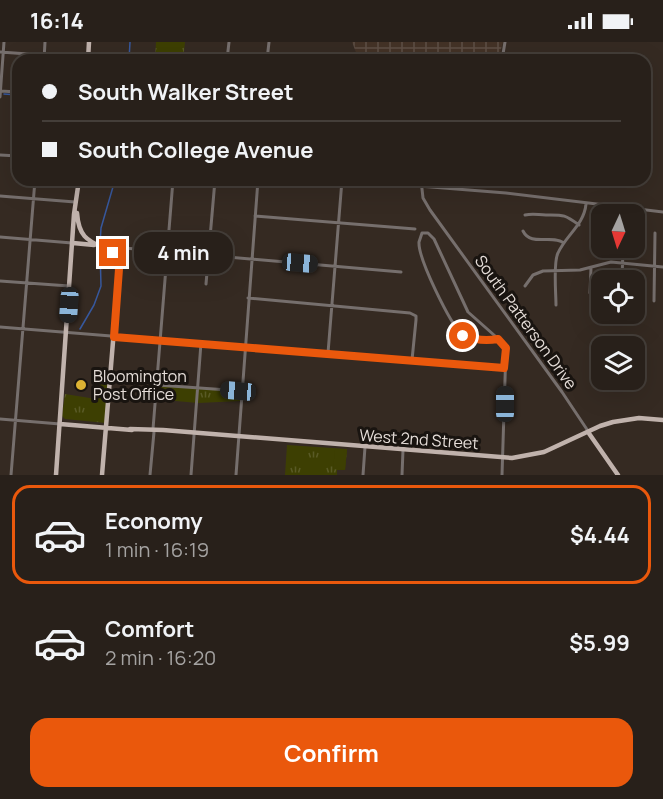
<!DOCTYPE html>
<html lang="en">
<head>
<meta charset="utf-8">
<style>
	:root { --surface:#28201a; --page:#302823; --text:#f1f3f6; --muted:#a5a3a2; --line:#443e39; --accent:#ea580c }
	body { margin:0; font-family:Manrope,sans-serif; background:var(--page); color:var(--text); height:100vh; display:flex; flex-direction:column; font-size:22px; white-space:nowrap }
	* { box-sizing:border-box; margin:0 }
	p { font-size:20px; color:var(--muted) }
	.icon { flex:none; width:33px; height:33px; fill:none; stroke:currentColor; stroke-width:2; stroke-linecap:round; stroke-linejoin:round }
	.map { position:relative; height:433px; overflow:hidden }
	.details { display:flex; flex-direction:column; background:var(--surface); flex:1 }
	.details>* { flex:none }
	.guide { position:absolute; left:12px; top:12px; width:639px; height:132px; border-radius:18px; box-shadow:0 6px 24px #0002,0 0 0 2px var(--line); display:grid; align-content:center; height:132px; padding:0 30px; background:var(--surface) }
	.needle { width:39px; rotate:184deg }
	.fabs { position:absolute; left:591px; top:162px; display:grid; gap:12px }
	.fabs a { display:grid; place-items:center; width:54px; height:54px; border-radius:12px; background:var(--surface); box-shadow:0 6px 24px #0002,0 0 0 2px var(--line); font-size:30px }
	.end { position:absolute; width:27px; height:27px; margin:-14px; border:8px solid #ea580c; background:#fff; box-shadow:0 0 0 3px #fff }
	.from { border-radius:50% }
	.bubble { position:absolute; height:42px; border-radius:18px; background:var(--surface); box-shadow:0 6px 24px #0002,0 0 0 2px var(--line); font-size:20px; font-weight:700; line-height:42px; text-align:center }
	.car { position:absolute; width:18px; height:36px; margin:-18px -9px; border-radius:8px; box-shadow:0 0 4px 2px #0007; background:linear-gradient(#222 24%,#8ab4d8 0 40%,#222 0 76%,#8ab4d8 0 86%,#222 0) }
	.guide b { display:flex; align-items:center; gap:21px; height:57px; font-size:22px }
	.guide b+b { border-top:2px solid var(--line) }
	.guide i { width:15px; height:15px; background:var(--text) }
	ul { padding:10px 0 0; list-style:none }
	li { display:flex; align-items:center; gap:18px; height:99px; margin:0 12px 9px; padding:0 18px; border:3px solid transparent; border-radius:18px }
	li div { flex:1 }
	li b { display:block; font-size:22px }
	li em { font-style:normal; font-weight:700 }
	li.active { border-color:var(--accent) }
	li>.icon { width:54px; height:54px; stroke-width:1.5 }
	.primary-button { display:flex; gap:12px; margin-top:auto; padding:12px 30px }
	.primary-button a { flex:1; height:69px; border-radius:18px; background:var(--accent); color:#fff; font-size:24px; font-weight:700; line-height:69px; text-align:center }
	.status { display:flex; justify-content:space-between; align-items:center; height:42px; padding:0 30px; background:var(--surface); direction:ltr }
	.status svg { height:16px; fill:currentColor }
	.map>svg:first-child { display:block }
	.industrial { fill:url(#industrial-grid) }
	.grass { fill:url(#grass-tufts) }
	.pitch { fill:#3d3f02 }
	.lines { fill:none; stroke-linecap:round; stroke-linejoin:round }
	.stream { stroke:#37589d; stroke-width:1.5 }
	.minor { stroke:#766f6d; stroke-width:3 }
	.major { stroke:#c0b2ac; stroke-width:4.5 }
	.route { stroke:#ea580c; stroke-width:8 }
	.poi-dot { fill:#dcb233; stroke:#191410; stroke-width:2 }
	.labels { text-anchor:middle; stroke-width:6; stroke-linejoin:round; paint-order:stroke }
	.street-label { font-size:16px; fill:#e6ded9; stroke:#191410 }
	.poi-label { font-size:16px; fill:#e6ded9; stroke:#191410; text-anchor:start }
</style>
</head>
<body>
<div class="status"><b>16:14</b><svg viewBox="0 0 49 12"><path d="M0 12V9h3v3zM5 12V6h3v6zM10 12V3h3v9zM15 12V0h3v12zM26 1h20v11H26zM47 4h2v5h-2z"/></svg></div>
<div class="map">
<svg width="663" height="433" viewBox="0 0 663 433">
	<defs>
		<pattern id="industrial-grid" width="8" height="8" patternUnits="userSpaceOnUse" patternTransform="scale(1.5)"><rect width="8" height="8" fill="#433226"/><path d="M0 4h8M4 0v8" fill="none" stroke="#5e4f45"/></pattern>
		<pattern id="grass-tufts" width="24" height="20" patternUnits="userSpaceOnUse" patternTransform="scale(1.5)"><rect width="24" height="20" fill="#3d3f02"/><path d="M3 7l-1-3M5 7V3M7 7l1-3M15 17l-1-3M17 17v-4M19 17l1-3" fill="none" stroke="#595a26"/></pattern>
	</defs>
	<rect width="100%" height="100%" fill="#352a22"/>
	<path class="industrial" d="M352,0H503L498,18H359Z"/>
	<path class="grass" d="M156,0H185L183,18H155Z
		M104,331L108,332L106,381L65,377L62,374L65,352L96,357L98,335Z
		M155,343L241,349L240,359L198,361L154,357Z
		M287,403L347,407L345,428H337V433H285Z"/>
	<path class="pitch" d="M335,407L347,408L345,428L333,427Z"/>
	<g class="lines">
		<path class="stream" d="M129,18L130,0
			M4,52L18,53
			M100,202L101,186L115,138
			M80,287L94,263L101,244L100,207"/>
		<path class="minor" d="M0,10L113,18
			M44,18L45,0
			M227,18L229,0
			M267,18L269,0
			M502,18L505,0
			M0,49L18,50
			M0,55L4,0
			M0,113L18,114
			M344,138L506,151L663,170
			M421,138L423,156L430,168L562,350L588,389
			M456,138L457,147
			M0,154L75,160
			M525,173C534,171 538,173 546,173C563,173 564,172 579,183
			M255,174L415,187
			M523,189C531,205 551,192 564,201
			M0,195L72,201
			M113,211L124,206L401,230
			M119,224L123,207
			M622,238L623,206
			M0,239L69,244
			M206,242L215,138
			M525,244L533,233L543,229L580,228L611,220L663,225
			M590,251L591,226
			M248,256L410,271L416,274V278L412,318
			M654,259L655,191
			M556,263C556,251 553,220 558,211C566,193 584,183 586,162
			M0,285L504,326
			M498,297C488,299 470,301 462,293C450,281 418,217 419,200C420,197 421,194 422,191H428L434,197L468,270L503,301L506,306L502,433
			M328,311L342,138
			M157,343L242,349
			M0,377L60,382
			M153,387L173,138
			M11,433L35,138
			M150,433L154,390
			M191,433L201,301
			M236,433L258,138
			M363,433L365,405
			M402,433L403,408"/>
		<path class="major" d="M88,18L89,0
			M77,171C79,199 91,199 113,211L119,227L102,433
			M73,201L94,203
			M60,382L132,388
			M130,387L163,388L512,416L544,410L600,384L613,380L639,376L663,378
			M588,390L618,433
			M56,433L74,172L79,138"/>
	</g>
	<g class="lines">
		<path class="route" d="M113,211L119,227L114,295L504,326L506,306L498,297C486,299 475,298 463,294"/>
	</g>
	<circle class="poi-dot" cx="81" cy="343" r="6"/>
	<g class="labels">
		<g class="street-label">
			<text transform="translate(526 280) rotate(54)" y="6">South Patterson Drive</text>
			<text transform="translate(419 397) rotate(4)" y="6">West 2nd Street</text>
		</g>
		<g class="poi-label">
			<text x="93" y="340">Bloomington<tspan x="93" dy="18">Post Office</tspan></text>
		</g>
	</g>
</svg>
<div class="fabs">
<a><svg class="needle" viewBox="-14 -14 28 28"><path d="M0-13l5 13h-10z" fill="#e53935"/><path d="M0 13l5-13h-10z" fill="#a5a3a2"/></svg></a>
<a><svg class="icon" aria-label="locate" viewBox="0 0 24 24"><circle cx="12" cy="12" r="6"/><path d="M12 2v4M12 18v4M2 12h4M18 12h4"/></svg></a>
<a><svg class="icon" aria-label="layers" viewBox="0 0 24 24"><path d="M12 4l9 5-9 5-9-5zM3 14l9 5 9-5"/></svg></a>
</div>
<i class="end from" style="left:463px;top:294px"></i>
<i class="end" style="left:113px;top:211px"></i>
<div class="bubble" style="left:134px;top:190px;width:99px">4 min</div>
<i class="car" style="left:300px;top:221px;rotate:95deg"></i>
<i class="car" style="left:69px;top:263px;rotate:184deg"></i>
<i class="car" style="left:238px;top:349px;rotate:275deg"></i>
<i class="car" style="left:505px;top:362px;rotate:0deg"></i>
<div class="guide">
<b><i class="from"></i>South Walker Street</b>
<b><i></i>South College Avenue</b>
</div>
</div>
<section class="details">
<ul>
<li class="active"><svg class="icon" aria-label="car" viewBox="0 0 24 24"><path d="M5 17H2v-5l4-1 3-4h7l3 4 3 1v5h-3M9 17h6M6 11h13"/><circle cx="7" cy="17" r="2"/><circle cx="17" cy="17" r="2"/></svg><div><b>Economy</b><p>1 min · 16:19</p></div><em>$4.44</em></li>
<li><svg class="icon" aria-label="car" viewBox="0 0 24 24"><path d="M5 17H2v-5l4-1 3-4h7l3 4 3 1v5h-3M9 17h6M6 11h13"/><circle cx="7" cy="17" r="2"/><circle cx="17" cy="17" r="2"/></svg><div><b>Comfort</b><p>2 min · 16:20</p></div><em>$5.99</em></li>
</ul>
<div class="primary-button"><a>Confirm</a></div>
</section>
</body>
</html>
